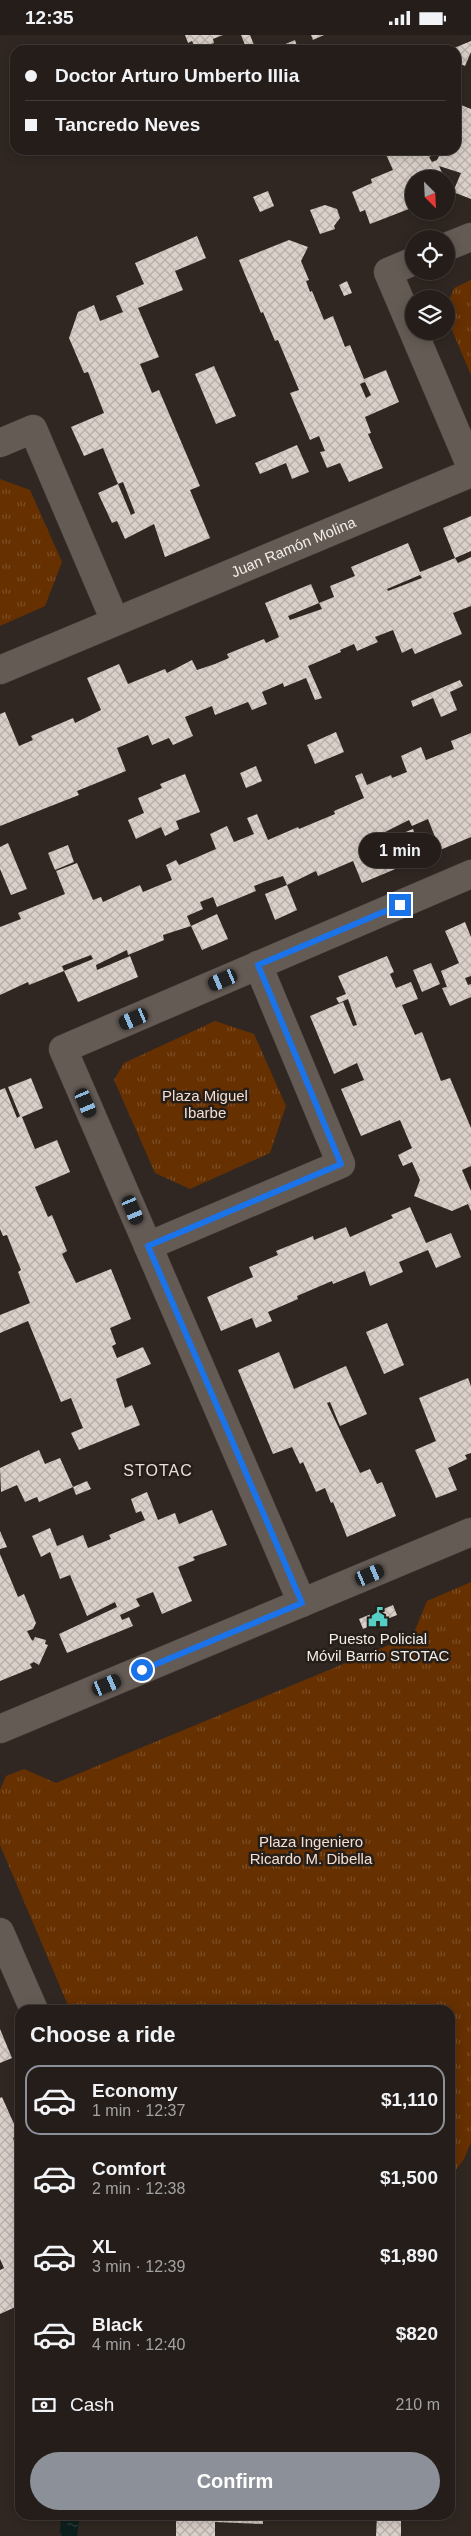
<!DOCTYPE html>
<html lang="en">
<head>
<meta charset="utf-8">
<style>
	:root { --surface:#241d1a; --page:#302a27; --text:#f1f3f6; --muted:#a3a2a2; --line:#413b39; --accent:#8c9099 }
	body { margin:0; font-family:Arial,sans-serif; background:var(--page); color:var(--text); height:100vh; display:flex; flex-direction:column; font-size:19px; white-space:nowrap }
	* { box-sizing:border-box; margin:0 }
	p { font-size:16px; color:var(--muted) }
	.icon { flex:none; width:28px; height:28px; fill:none; stroke:currentColor; stroke-width:2; stroke-linecap:round; stroke-linejoin:round }
	.map { position:relative; flex:1; overflow:hidden }
	.side { position:absolute; left:15px; top:1970px; width:440px; height:515px; display:flex; flex-direction:column; background:var(--surface); border-radius:15px; box-shadow:0 2px 12px #0003,0 0 0 1px var(--line) }
	.side>* { flex:none }
	.guide { position:absolute; left:10px; top:10px; width:451px; height:110px; border-radius:15px; box-shadow:0 2px 12px #0003,0 0 0 1px var(--line); display:grid; align-content:center; height:110px; padding:0 15px; background:var(--surface) }
	.needle { width:32px; rotate:156deg }
	.controls { position:absolute; left:405px; top:135px; display:grid; gap:10px }
	.controls a { display:grid; place-items:center; width:50px; height:50px; border-radius:50%; background:var(--surface); box-shadow:0 2px 12px #0003,0 0 0 1px var(--line); font-size:25px }
	.end { position:absolute; width:22px; height:22px; margin:-11px; border:6px solid #1a73e8; background:#fff; box-shadow:0 0 0 2px #fff }
	.from { border-radius:50% }
	.bubble { position:absolute; height:35px; border-radius:18px; background:var(--surface); box-shadow:0 2px 12px #0003,0 0 0 1px var(--line); font-size:16px; font-weight:600; line-height:35px; text-align:center }
	.car { position:absolute; width:15px; height:30px; margin:-15px -8px; border-radius:6px; box-shadow:0 0 4px 1px #0007; background:linear-gradient(#222 24%,#8ab4d8 0 40%,#222 0 76%,#8ab4d8 0 86%,#222 0) }
	.guide b { display:flex; align-items:center; gap:18px; height:48px; font-size:19px }
	.guide b+b { border-top:1px solid var(--line) }
	.guide i { width:12px; height:12px; background:var(--text) }
	ul { padding:0; list-style:none }
	li { display:flex; align-items:center; gap:15px; height:70px; margin:0 10px 8px; padding:0 5px; border:2px solid transparent; border-radius:15px }
	li div { flex:1 }
	li b { display:block; font-size:19px }
	li em { font-style:normal; font-weight:600 }
	li.active { border-color:var(--accent) }
	li>.icon { width:45px; height:45px; stroke-width:1.5 }
	h2 { padding:0 15px; font-size:22px; line-height:60px }
	.pay { display:flex; align-items:center; gap:12px; height:55px; padding:0 15px; font-size:19px }
	.pay p { margin-inline-start:auto }
	.action { display:flex; gap:10px; margin-top:auto; padding:10px 15px }
	.action a { flex:1; height:58px; border-radius:30px; background:var(--accent); color:#fff; font-size:20px; font-weight:600; line-height:58px; text-align:center }
	.status { display:flex; justify-content:space-between; align-items:center; height:35px; padding:0 25px; background:var(--surface); direction:ltr }
	.status svg { height:14px; fill:currentColor }
	.map>svg:first-child { display:block }
	.grass { fill:url(#grass-tufts) }
	.water { fill:url(#water-ripples) }
	.building { fill:url(#building-cross-hatch); fill-rule:evenodd }
	.lines { fill:none; stroke-linecap:round; stroke-linejoin:round }
	.street-casing { stroke:#4d4541; stroke-width:29 }
	.street { stroke:#655b55; stroke-width:28 }
	.route { stroke:#1a73e8; stroke-width:6 }
	.labels { text-anchor:middle; stroke-width:5; stroke-linejoin:round; paint-order:stroke }
	.street-label { font-size:15px; fill:#f3eeea; stroke:#261e19 }
	.park-label { font-size:15px; fill:#f4ded1; stroke:#261e19 }
	.poi-label { font-size:15px; fill:#f3eeea; stroke:#261e19 }
	.neighbourhood-label { font-size:16px; letter-spacing:1px; fill:#eadfd8; stroke:#261e19 }
</style>
</head>
<body>
<div class="status"><b>12:35</b><svg viewBox="0 0 49 12"><path d="M0 12V9h3v3zM5 12V6h3v6zM10 12V3h3v9zM15 12V0h3v12zM26 1h20v11H26zM47 4h2v5h-2z"/></svg></div>
<div class="map">
<svg width="471" height="2501" viewBox="0 0 471 2501">
	<defs>
		<pattern id="grass-tufts" width="24" height="20" patternUnits="userSpaceOnUse" patternTransform="scale(1.25)"><rect width="24" height="20" fill="#663001"/><path d="M3 7l-1-3M5 7V3M7 7l1-3M15 17l-1-3M17 17v-4M19 17l1-3" fill="none" stroke="#7c4e26"/></pattern>
		<pattern id="water-ripples" width="26" height="14" patternUnits="userSpaceOnUse" patternTransform="scale(1.25)"><rect width="26" height="14" fill="#0d1f1d"/><path d="M2 4q2-2 4 0t4 0M15 11q2-2 4 0t4 0" fill="none" stroke="#31403e"/></pattern>
		<pattern id="building-cross-hatch" width="8" height="8" patternUnits="userSpaceOnUse" patternTransform="scale(1.25)"><rect width="8" height="8" fill="#dbd0c9"/><path d="M0 0l8 8M0 8l8-8" fill="none" stroke="#b6aea8"/></pattern>
	</defs>
	<rect width="100%" height="100%" fill="#302722"/>
	<path class="grass" d="M471,245V340L446,281V273L454,253Z
		M0,444L30,455L62,527L45,571L0,591Z
		M215,986L254,999L286,1071L270,1118L190,1154L155,1138L114,1045L124,1028Z
		M471,1547V2107L464,2124L450,2143V1975H70L0,1810V1755L6,1741L24,1734L56,1748L413,1600L427,1566Z"/>
	<path class="water" d="M61,2480H80L77,2501H62L60,2497Z"/>
	<path class="building" d="M185,0H223L213,4L214,8L196,15L192,6L188,8Z
		M241,0H250L256,15H247Z
		M311,0H324L313,5Z
		M295,5L298,14L303,12L304,15H277L276,13Z
		M471,6V17L465,31L456,27V15H453L454,13Z
		M456,68L471,74V164L453,157L461,138L439,131L445,144H414V156L409,158L414,172L370,189L365,175L360,177L352,157L372,148L371,144L393,135L384,115H433L435,119L429,122L432,127L437,125L442,115H456Z
		M88,115H102L90,120Z
		M268,156L274,171L260,177L253,162Z
		M325,170L337,174L340,183L334,191L335,194L320,199L310,175Z
		M197,201L206,223L175,236L183,255L138,273L159,322L140,329L152,358L159,355L200,451L190,455L210,503L165,522L154,489L125,504L117,486L112,488L98,458L118,449L131,480L135,478L123,447L118,449L103,413L84,421L71,392L104,378L88,337L84,338L69,303L78,277L94,270L100,286L123,277L116,261L144,249L135,228Z
		M289,205L308,212L301,226L309,245L306,246L310,257L312,256L324,285L333,281L345,312L350,310L364,344L386,335L399,367L365,382L371,398L368,399L383,433L349,447L340,428L327,433L320,417L325,416L319,401L310,405L290,358L299,355L278,305L275,306L263,277L261,278L239,225ZM365,347L371,360L366,363L360,349Z
		M347,246L352,258L344,261L339,250Z
		M214,331L236,381L216,389L195,339Z
		M297,410L309,437L292,444L286,428L260,439L255,428Z
		M471,481V516L455,523L443,493Z
		M408,508L420,537L455,523L458,528L471,522V571L453,578L462,599L415,619L412,613L402,618L393,595L375,602L378,607L357,616L354,609L340,615L341,617L308,631L322,663L315,665L306,643L284,652L283,648L262,657L267,669L252,675L248,667L215,680L212,671L185,682L193,701L173,710L169,703L152,710L148,700L117,713L126,736L77,756L79,760L0,791V679L5,677L19,711L33,705L31,701L73,683L75,688L101,675L87,643L119,629L128,649L165,634L167,638L192,625L197,635L215,629L229,623L227,619L264,604L266,608L279,602L265,568L311,549L319,568L288,581L290,585L322,574L319,568L334,562L330,551L355,541L351,532ZM420,540L422,543L388,556L387,554Z
		M460,645L463,651L450,657L457,675L441,682L433,663L413,672L411,666Z
		M336,697L344,717L315,729L307,710Z
		M471,698V802L440,815L428,784L412,791L409,785L379,800L383,806L413,794L424,822L362,848L353,826L318,841L316,836L287,850L283,841L267,846L254,851L256,856L217,872L213,862L200,867L203,874L187,881L191,891L217,879L228,904L202,915L191,891L163,900L164,905L128,920L127,915L96,930L97,935L130,921L138,942L78,967L64,936L29,950L28,947L0,960V892L21,884L18,878L65,859L56,836L77,828L93,865L101,862L103,867L140,850L143,857L172,845L166,830L176,825L179,830L216,814L210,799L227,791L234,807L254,799L247,783L257,779L268,805L298,792L299,794L335,779L334,776L364,763L355,741L362,738L367,750L391,740L392,743L407,737L401,721L421,712L426,725L454,714L451,706ZM91,920L93,924L64,936L62,931Z
		M256,731L262,746L246,753L240,738Z
		M185,739L200,777L176,786L179,794L165,801L161,792L136,804L128,785L144,778L138,763L162,753L160,749Z
		M8,808L27,854L11,860L0,834V812Z
		M68,810L74,827L55,835L48,818Z
		M287,850L297,875L275,885L265,859Z
		M465,887L471,902V941L465,943L468,950L471,949V962L450,971L442,953L447,952L441,936L459,928L445,896Z
		M387,921L394,937L390,939L396,953L411,947L418,964L402,970L415,1000L422,997L441,1046L450,1043L471,1093V1131L462,1135L471,1156V1176L468,1169L452,1176L414,1161L420,1145L412,1127L403,1131L398,1120L412,1113L400,1085L361,1101L341,1054L364,1045L357,1028L334,1039L310,981L343,967L353,991L357,990L348,964L339,968L336,963L346,959L338,941Z
		M431,928L440,949L422,957L413,935Z
		M31,1043L43,1073L22,1082L35,1114L57,1105L70,1137L35,1152L48,1182L52,1180L67,1216L62,1219L76,1248L111,1234L131,1284L110,1293L116,1309L112,1311L117,1323L143,1312L151,1329L116,1344L125,1373L132,1370L140,1390L79,1415L71,1398L83,1393L71,1363L61,1367L28,1286L0,1298V1280L30,1268L18,1237L21,1235L14,1218L7,1200L3,1201L0,1194V1055L5,1053L17,1083L20,1081L8,1052Z
		M410,1172L426,1208L451,1198L461,1222L436,1233L428,1215L399,1227L403,1237L370,1251L365,1236L333,1249L332,1246L297,1261L298,1264L268,1277L272,1286L256,1293L252,1283L221,1296L207,1262L253,1242L249,1232L278,1220L276,1216L313,1201L314,1205L346,1192L350,1202L393,1183L391,1180Z
		M387,1288L404,1330L384,1339L366,1297Z
		M279,1317L294,1354L346,1331L367,1379L340,1391L330,1367L327,1368L360,1438L370,1434L377,1449L382,1447L396,1481L347,1502L333,1467L331,1468L325,1453L316,1457L303,1427L300,1429L292,1412L273,1419L238,1335Z
		M468,1343L471,1351V1418L465,1420L467,1424L448,1433L457,1455L436,1463L415,1415L436,1406L419,1363Z
		M39,1415L45,1429L60,1423L73,1452L39,1467L37,1462L25,1467L17,1450L1,1457L0,1433Z
		M87,1446L91,1454L76,1460L73,1452Z
		M147,1457L158,1485L175,1478L179,1489L212,1475L227,1510L193,1522L195,1525L178,1532L192,1566L162,1579L153,1557L136,1564L140,1571L120,1580L122,1585L129,1582L133,1591L67,1618L59,1599L117,1572L115,1567L87,1581L70,1540L60,1544L50,1517L41,1522L32,1501L50,1493L57,1511L83,1500L88,1513L111,1504L109,1500L145,1485L141,1476L136,1478L131,1464Z
		M0,1496L7,1512L0,1514Z
		M0,1519L18,1562L24,1559L36,1588L33,1594L27,1596L31,1604L33,1606L35,1602L46,1605L45,1609L48,1610L39,1630L34,1627L30,1629L32,1633L0,1646Z
		M393,1570L397,1580L363,1594L359,1584Z
		M0,1994L12,2023L0,2028Z
		M2,2062L19,2100L13,2103L18,2116L20,2115V2132L16,2134L20,2142V2270L0,2279V2235L4,2233L0,2224V2063Z
		M149,2480H172V2483H149Z
		M176,2480H263V2489L215,2487V2501H176Z
		M377,2480H401V2501H376Z"/>
	<g class="lines">
		<defs>
			<g id="street">
				<path d="M446,212L471,202"/>
				<path d="M414,226L388,237L471,432"/>
				<path d="M0,408L33,394L115,586"/>
				<path id="s1" d="M0,635L471,438"/>
				<path d="M148,1211L341,1129L258,930"/>
				<path d="M302,1568L63,1014L471,839"/>
				<path d="M0,1694L471,1497"/>
				<path d="M0,1897L34,1975"/>
			</g>
		</defs>
		<use href="#street" class="street-casing"/>
		<use href="#street" class="street"/>
	</g>
	<g class="lines">
		<path class="route" d="M142,1635L302,1568L148,1211L341,1129L258,930L400,870"/>
	</g>
	<defs>
		<symbol id="civic-bare" viewBox="-9 -9 18 18"><path d="M-.6-6.5H3V-4.5H.6V-3L4-1V1h2V6H-6V1h2V-1L-.6-3ZM-1.2 2.5V6h2.4V2.5Z" fill="#55cec5" stroke="#261e19" stroke-width="2.5" paint-order="stroke"/></symbol>
	</defs>
	<g fill-rule="evenodd">
		<use href="#civic-bare" x="364" y="1568" width="28" height="28"/>
	</g>
	<g class="labels">
		<g class="street-label">
			<text dy="5" stroke="none"><textPath href="#s1" startOffset="318">Juan Ramón Molina</textPath></text>
		</g>
		<g class="park-label">
			<text x="205" y="1066">Plaza Miguel<tspan x="205" dy="17">Ibarbe</tspan></text>
			<text x="311" y="1812">Plaza Ingeniero<tspan x="311" dy="17">Ricardo M. Dibella</tspan></text>
		</g>
		<g class="poi-label">
			<text x="378" y="1609">Puesto Policial<tspan x="378" dy="17">Móvil Barrio STOTAC</tspan></text>
		</g>
		<g class="neighbourhood-label">
			<text x="158" y="1441">STOTAC</text>
		</g>
	</g>
</svg>
<div class="controls">
<a><svg class="needle" viewBox="-14 -14 28 28"><path d="M0-13l5 13h-10z" fill="#e53935"/><path d="M0 13l5-13h-10z" fill="#a3a2a2"/></svg></a>
<a><svg class="icon" aria-label="locate" viewBox="0 0 24 24"><circle cx="12" cy="12" r="6"/><path d="M12 2v4M12 18v4M2 12h4M18 12h4"/></svg></a>
<a><svg class="icon" aria-label="layers" viewBox="0 0 24 24"><path d="M12 4l9 5-9 5-9-5zM3 14l9 5 9-5"/></svg></a>
</div>
<i class="end from" style="left:142px;top:1635px"></i>
<i class="end" style="left:400px;top:870px"></i>
<div class="bubble" style="left:359px;top:798px;width:82px">1 min</div>
<i class="car" style="left:223px;top:945px;rotate:247deg"></i>
<i class="car" style="left:134px;top:984px;rotate:247deg"></i>
<i class="car" style="left:86px;top:1068px;rotate:157deg"></i>
<i class="car" style="left:133px;top:1175px;rotate:157deg"></i>
<i class="car" style="left:370px;top:1540px;rotate:67deg"></i>
<i class="car" style="left:107px;top:1650px;rotate:67deg"></i>
<div class="guide">
<b><i class="from"></i>Doctor Arturo Umberto Illia</b>
<b><i></i>Tancredo Neves</b>
</div>
<section class="side">
<h2>Choose a ride</h2>
<ul>
<li class="active"><svg class="icon" aria-label="car" viewBox="0 0 24 24"><path d="M5 17H2v-5l4-1 3-4h7l3 4 3 1v5h-3M9 17h6M6 11h13"/><circle cx="7" cy="17" r="2"/><circle cx="17" cy="17" r="2"/></svg><div><b>Economy</b><p>1 min · 12:37</p></div><em>$1,110</em></li>
<li><svg class="icon" aria-label="car" viewBox="0 0 24 24"><path d="M5 17H2v-5l4-1 3-4h7l3 4 3 1v5h-3M9 17h6M6 11h13"/><circle cx="7" cy="17" r="2"/><circle cx="17" cy="17" r="2"/></svg><div><b>Comfort</b><p>2 min · 12:38</p></div><em>$1,500</em></li>
<li><svg class="icon" aria-label="car" viewBox="0 0 24 24"><path d="M5 17H2v-5l4-1 3-4h7l3 4 3 1v5h-3M9 17h6M6 11h13"/><circle cx="7" cy="17" r="2"/><circle cx="17" cy="17" r="2"/></svg><div><b>XL</b><p>3 min · 12:39</p></div><em>$1,890</em></li>
<li><svg class="icon" aria-label="car" viewBox="0 0 24 24"><path d="M5 17H2v-5l4-1 3-4h7l3 4 3 1v5h-3M9 17h6M6 11h13"/><circle cx="7" cy="17" r="2"/><circle cx="17" cy="17" r="2"/></svg><div><b>Black</b><p>4 min · 12:40</p></div><em>$820</em></li>
</ul>
<div class="pay"><svg class="icon" aria-label="cash" viewBox="0 0 24 24"><path d="M3 7h18v10H3z"/><circle cx="12" cy="12" r="2"/></svg>Cash<p>210 m</p></div>
<div class="action"><a>Confirm</a></div>
</section>
</div>
</body>
</html>
